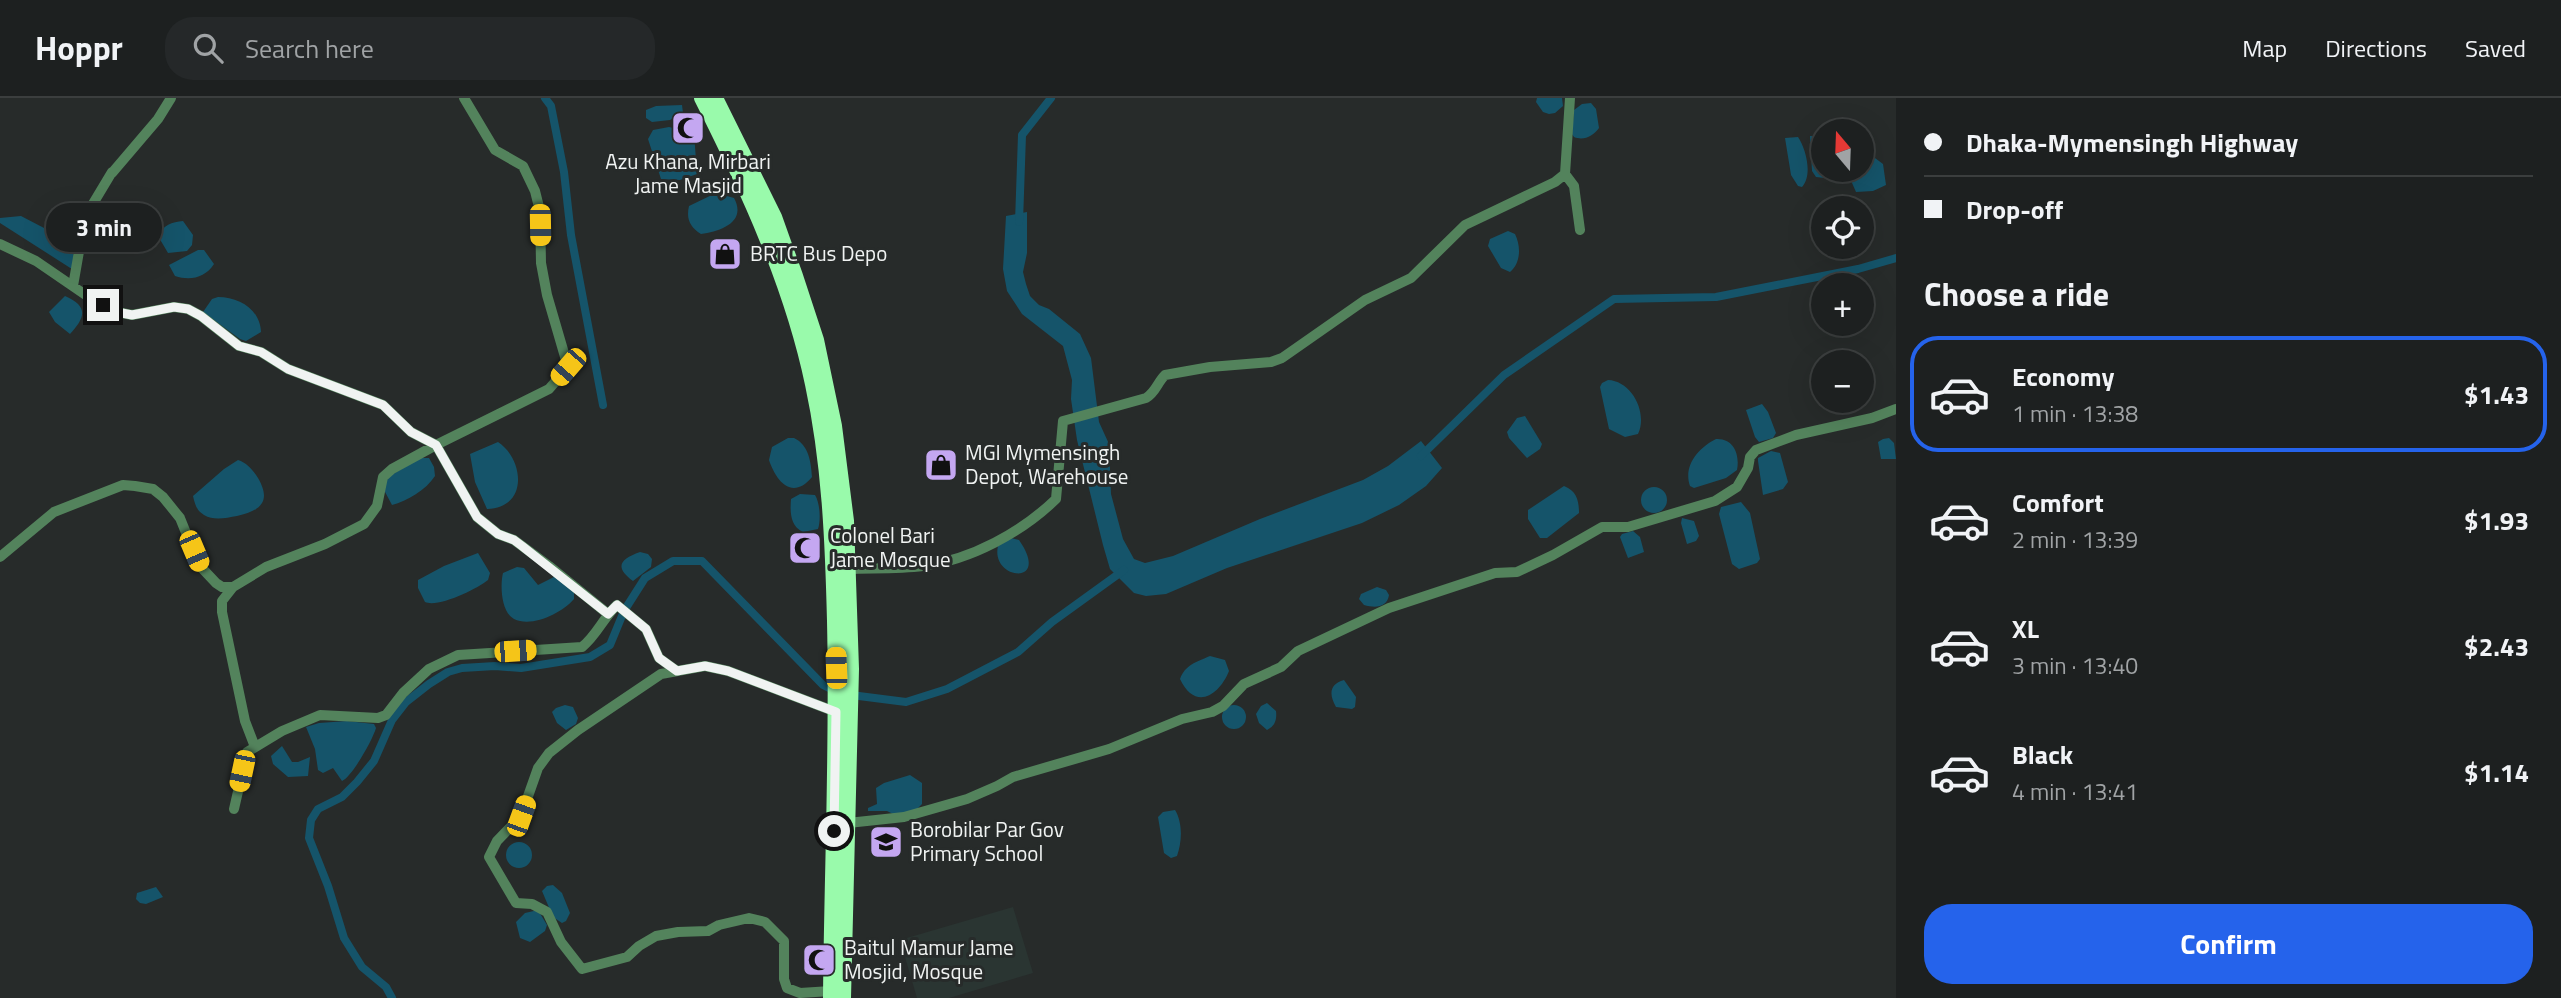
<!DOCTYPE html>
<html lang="en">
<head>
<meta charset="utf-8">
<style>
	:root { --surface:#1d2020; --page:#252829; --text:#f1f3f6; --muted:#a0a3a5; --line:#3b3e3e; --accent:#2563eb }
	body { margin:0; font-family:"Titillium Web",sans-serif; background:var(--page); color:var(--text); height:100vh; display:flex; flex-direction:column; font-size:26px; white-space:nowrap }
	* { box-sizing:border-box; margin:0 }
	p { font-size:23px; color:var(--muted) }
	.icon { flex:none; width:38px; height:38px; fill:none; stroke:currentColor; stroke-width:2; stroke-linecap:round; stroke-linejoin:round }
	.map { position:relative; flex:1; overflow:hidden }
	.details { display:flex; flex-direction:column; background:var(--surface); width:665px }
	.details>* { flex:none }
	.hud { display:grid; align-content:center; height:154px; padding:0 28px; background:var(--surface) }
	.needle { width:46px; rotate:341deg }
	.tools { position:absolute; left:1811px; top:21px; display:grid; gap:14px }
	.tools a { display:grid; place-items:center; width:63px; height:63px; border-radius:50%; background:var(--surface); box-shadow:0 7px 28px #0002,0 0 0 2px var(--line); font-size:35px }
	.end { position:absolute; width:32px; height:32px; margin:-16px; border:9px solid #f0f3f2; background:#111; box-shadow:0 0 0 4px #111 }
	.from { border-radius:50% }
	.bubble { position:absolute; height:49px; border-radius:24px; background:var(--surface); box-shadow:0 7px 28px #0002,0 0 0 2px var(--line); font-size:23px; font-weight:700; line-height:49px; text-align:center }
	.car { position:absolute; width:21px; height:42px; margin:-21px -10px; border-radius:9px; box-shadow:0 0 5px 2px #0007; background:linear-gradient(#f5c518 24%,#345 0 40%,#f5c518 0 76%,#345 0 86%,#f5c518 0) }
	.hud b { display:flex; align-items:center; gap:24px; height:66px; font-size:26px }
	.hud b+b { border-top:2px solid var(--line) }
	.hud i { width:18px; height:18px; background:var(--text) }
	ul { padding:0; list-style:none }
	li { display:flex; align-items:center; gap:21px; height:116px; margin:0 14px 10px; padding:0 14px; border:4px solid transparent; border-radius:28px }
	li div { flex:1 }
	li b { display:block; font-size:26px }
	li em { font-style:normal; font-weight:700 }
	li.selected { border-color:var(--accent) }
	li>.icon { width:63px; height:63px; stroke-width:1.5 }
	h2 { padding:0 28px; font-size:32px; line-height:84px }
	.cta { display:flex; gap:14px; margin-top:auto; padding:14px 28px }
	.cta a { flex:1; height:80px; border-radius:28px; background:var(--accent); color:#fff; font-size:28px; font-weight:700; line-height:80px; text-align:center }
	header { display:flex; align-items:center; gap:42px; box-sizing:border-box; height:98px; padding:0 35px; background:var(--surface); border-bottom:2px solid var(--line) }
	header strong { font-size:33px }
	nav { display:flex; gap:38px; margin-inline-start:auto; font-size:24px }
	.search { width:490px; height:63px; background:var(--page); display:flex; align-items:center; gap:18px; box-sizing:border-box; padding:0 24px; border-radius:28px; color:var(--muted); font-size:26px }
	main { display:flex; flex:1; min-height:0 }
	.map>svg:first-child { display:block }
	.built { fill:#2a3532 }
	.water { fill:#15546a }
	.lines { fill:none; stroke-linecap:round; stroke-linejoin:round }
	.canal { stroke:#15546a; stroke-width:8 }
	.minor { stroke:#53835c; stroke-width:10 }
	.highway { stroke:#99faab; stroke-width:16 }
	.route { stroke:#f0f3f2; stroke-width:9 }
	.labels { text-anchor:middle; stroke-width:6; stroke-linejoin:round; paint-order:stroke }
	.poi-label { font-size:21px; fill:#f0f3f2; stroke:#272b2a; text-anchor:start }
</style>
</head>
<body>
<header>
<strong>Hoppr</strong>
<div class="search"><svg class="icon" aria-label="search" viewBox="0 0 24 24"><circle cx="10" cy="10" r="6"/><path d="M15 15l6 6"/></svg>Search here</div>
<nav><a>Map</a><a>Directions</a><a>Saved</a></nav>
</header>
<main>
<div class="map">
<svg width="1896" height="900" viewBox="0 0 1896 900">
	<rect width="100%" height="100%" fill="#272b2a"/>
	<path class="built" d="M1013,809L1033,875L949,900H917L900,842Z"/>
	<path class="water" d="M1537,0H1562L1563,8L1555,15L1549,16L1543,14L1536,4Z
		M1591,5L1596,11L1599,30C1593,38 1584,43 1574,39L1572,36L1574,12L1582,6Z
		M682,7L683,15L670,22L652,24L646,20V12L656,8Z
		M669,29L694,35L697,76L680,82L661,81L648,41L653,32Z
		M1810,38L1823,39L1824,72L1830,74L1825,80L1816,79L1812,73Z
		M1798,39C1806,51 1813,77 1802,89L1798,88L1791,77L1785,40Z
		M1875,60L1883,66L1886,87L1873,93L1856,94L1849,78L1850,72H1862V61Z
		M716,95L734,100C747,124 721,133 701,136C690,129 686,121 689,108Z
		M1027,114V155L1023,174L1026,186L1030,198L1039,207L1049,211L1080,236L1091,260L1099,324L1109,346L1111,396L1123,441L1134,461L1145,465L1173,458L1260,421L1363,382L1388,368L1421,343L1442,370L1426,388L1399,407L1362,425L1227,470L1166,496L1146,498L1134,495L1110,471L1103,447L1077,342L1071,301L1072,282L1063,248L1022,216L1007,193L1003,171L1006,118Z
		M21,118L69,143L74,158L75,173L0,125V120Z
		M183,123L193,137L192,147L187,153L168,155L158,138C163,127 172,124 183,123Z
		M1508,133L1515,136C1521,148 1521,165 1510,174L1501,170L1488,148L1490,141Z
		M198,152H204L214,166C205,180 190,183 175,178L169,167Z
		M65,198C88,208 86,219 70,236L55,224L49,214Z
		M218,199C239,199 260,211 261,234L246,243L240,241L203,214L212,201Z
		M1608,282C1632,283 1648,315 1638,336L1625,339L1609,331L1600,289L1602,285Z
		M1762,306L1768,314L1776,335L1773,340L1759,344L1755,339L1746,312Z
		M1525,318L1542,346L1540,351L1527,360L1509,340L1507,334L1517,320Z
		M788,340H794C809,347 811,364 812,379C792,403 776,383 769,362L772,349Z
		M1716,341C1734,340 1740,357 1737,372L1726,380L1694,390L1690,388C1683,368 1698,350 1716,341Z
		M1883,341L1889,340L1894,345L1896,361H1881L1878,344Z
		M498,344C524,361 529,410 487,411L475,384L470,356Z
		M1771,353L1780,355L1788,384L1783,391L1763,397L1758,363V360Z
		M420,360H429L434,369L435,378C426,392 407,403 392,407L384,392L388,379Z
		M238,362C247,365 253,372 258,380C272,404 260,413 237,418C226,420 214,423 204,417C196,412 195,406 193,398L224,371Z
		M1564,388C1577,393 1579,403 1579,415L1547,440H1540L1528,421V412Z
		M1641 402a13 13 0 1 1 26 0a13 13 0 1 1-26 0Z
		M800,396L815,397C820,405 821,422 818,431L803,434C790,428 790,414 791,401Z
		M1741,404L1750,415L1760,461L1757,465L1739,471L1732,466L1719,416L1721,409Z
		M1682,420L1694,423L1699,438L1696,443L1687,446L1681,425Z
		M1633,433L1640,439L1644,454L1628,460L1620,439L1622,436Z
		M1011,440L1019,442C1052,489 990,482 998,448Z
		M640,454L648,456L652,461L651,469L633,483C614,469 620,461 640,454Z
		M478,455L490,475L488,482C477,491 438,510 425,504L418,490V482L444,468Z
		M517,469L524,470L538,487L556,478L574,495V501C562,515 532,530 514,521C501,514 500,487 503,475Z
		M1377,489L1386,492L1389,497C1387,510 1375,510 1364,507L1359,501L1361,496Z
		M1210,558L1225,562L1229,573C1219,598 1195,613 1180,581C1185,567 1196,564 1210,558Z
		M1344,582L1356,599L1355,609L1352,611L1336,609C1329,597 1329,586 1344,582Z
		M1267,605L1276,613C1277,622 1275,628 1267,632L1259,625L1256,616L1261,608Z
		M1222 619a12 12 0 1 1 24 0a12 12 0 1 1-24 0Z
		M565,607L573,609L578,620L576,626L566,632L557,625L552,614L556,610Z
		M347,623L374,626L376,630C373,641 352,679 342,683L333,670L323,675L318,672L315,651L306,629L319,625Z
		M282,648L292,664H298L310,659L308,678L288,679L273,666L271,658Z
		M910,677L922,685V706L916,712L895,717L887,713H868V710L877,706L876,690L884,685Z
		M1175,712C1183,725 1182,744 1177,758L1171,760L1164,755L1158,719L1163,714Z
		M506 757a13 13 0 1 1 26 0a13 13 0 1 1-26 0Z
		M553,787L562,795L570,815L566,823L562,825L553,819L542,793L547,788Z
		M156,789L163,799L146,806L140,805L136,801L137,795Z
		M538,812L547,827L545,833L530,844L520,840L516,824L525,815Z"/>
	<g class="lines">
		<path class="canal" d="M545,0L551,8L564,74L571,137L603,307
			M1019,124L1022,37L1051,0
			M1421,358L1504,277L1614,201L1716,199L1858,171L1896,160
			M851,597L906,604L947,591L1018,554L1052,524L1124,472
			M392,900L386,889L362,869L344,840L328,788L309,740L311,722L318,711L342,699L357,684L374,663L392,622L406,604L429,586L448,574L462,570L495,568L521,570L590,559L610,547L624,513L645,480L673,463H702L823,587L835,593"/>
		<path class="minor" d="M112,75L158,21L171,0
			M1565,76L1574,88L1580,132
			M0,146L36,163L90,200L117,214L132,217L174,209L188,211L201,218L239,248L261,254L288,271L383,307L411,334L436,347L549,291L568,269L547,197L541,165L540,113L535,93L523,68L495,52L464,0
			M73,188L85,119L112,74
			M0,459L54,414L123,387L135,388L153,391L163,399L180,420L199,467L216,485L222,489H233L266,469L325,446L364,426L377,408L383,379L392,371L436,347L477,419L498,436L514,442L549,468L608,516
			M848,471C873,470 898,471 923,468C971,462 1022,434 1056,401L1063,323L1146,300C1156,294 1157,285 1165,277L1210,269L1271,264L1282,260L1365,202L1411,180L1465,127L1555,84L1565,76L1570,0
			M233,489L222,503V514L245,623L255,649
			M234,711L247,654L282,633L320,617L378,620L386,617L403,595L429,571L458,557L582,549C597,537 603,520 617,507L646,531L659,560L677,573
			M848,725L904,719L967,701L997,688L1013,679L1109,651L1182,621L1212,614L1223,608L1244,586L1281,569L1298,553L1389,510L1495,475L1517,474L1553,457L1602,429H1628L1715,403L1737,389L1748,370L1750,359L1756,352L1796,337L1872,320L1896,311
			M831,893L800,895L787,890L784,881V843L765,824L749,820L719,827L708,833L678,834L656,838L639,848L627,859L582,871L561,844L547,814L532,806L516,805L489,759L497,743L521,718L538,670L549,655L578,632L661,576L705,568L728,573L836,614"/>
		<path class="highway" d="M702,0C748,91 792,186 813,286C830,365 833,443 835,523C838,649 832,774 831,900
			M715,0L774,119L795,178L816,242L834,328L846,423L851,571L843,900"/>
	</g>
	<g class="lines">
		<path class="route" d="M103,207L117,214L132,217L174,209L188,211L201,218L239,248L261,254L288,271L383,307L411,334L436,347L477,419L498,436L514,442L522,448L608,516L617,507L646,531L659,560L677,573L705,568L728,573L836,614L834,733"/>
	</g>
	<defs>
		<symbol id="mosque-square" viewBox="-11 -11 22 22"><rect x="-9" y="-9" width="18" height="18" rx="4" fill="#c4a7f1" stroke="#272b2a"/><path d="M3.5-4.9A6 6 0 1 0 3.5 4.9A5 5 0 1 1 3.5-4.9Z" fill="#111"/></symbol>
		<symbol id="shop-square" viewBox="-11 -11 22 22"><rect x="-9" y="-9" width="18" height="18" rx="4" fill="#c4a7f1" stroke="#272b2a"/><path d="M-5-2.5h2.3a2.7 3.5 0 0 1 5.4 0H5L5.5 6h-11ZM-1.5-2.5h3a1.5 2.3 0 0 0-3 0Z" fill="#111"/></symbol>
		<symbol id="school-square" viewBox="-11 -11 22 22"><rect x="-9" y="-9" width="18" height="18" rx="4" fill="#c4a7f1" stroke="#272b2a"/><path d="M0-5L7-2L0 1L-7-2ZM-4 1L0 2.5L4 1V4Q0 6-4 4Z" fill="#111"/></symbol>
	</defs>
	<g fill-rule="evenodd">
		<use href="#mosque-square" x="669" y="11" width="38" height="38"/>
		<use href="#shop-square" x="706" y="137" width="38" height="38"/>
		<use href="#shop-square" x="922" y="348" width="38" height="38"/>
		<use href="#mosque-square" x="786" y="431" width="38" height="38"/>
		<use href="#school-square" x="867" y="725" width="38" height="38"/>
		<use href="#mosque-square" x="800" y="843" width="38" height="38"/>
	</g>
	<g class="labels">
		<g class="poi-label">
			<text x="688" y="71" text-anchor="middle">Azu Khana, Mirbari<tspan x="688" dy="24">Jame Masjid</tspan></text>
			<text x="750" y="163">BRTC Bus Depo</text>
			<text x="965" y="362">MGI Mymensingh<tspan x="965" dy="24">Depot, Warehouse</tspan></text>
			<text x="830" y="445">Colonel Bari<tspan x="830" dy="24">Jame Mosque</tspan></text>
			<text x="910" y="739">Borobilar Par Gov<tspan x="910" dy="24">Primary School</tspan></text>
			<text x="844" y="857">Baitul Mamur Jame<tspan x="844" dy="24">Mosjid, Mosque</tspan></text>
		</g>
	</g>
</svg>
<div class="tools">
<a><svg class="needle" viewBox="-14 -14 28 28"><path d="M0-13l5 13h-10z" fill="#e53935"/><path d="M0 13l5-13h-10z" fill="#a0a3a5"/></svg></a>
<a><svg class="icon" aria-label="locate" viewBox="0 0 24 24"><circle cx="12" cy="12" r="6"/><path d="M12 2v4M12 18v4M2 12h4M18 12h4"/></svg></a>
<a>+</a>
<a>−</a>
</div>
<i class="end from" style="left:834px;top:733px"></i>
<i class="end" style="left:103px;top:207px"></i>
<div class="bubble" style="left:46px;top:105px;width:116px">3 min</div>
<i class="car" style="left:540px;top:127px;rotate:179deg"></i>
<i class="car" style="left:568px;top:269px;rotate:221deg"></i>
<i class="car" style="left:194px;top:453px;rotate:157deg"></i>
<i class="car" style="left:515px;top:553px;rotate:86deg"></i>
<i class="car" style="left:836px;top:570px;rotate:358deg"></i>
<i class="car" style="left:242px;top:673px;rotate:192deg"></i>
<i class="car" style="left:521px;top:718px;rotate:20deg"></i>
</div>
<section class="details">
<div class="hud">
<b><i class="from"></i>Dhaka-Mymensingh Highway</b>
<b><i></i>Drop-off</b>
</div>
<h2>Choose a ride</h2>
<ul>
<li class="selected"><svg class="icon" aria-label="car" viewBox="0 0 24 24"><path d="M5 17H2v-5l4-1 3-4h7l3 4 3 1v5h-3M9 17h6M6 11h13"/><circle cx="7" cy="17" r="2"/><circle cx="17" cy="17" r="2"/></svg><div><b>Economy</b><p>1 min · 13:38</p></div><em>$1.43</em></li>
<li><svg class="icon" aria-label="car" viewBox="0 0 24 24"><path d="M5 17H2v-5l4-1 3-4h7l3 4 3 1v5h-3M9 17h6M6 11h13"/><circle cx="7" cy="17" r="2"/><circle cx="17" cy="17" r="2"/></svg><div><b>Comfort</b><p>2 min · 13:39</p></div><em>$1.93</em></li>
<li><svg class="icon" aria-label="car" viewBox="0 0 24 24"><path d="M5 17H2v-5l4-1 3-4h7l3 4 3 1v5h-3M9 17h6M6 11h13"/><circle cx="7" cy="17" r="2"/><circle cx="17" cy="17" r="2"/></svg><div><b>XL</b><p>3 min · 13:40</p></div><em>$2.43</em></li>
<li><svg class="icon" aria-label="car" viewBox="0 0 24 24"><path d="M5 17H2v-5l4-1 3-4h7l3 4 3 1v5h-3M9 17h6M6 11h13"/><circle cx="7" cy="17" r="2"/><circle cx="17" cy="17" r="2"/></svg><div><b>Black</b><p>4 min · 13:41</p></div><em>$1.14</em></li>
</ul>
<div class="cta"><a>Confirm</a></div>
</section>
</main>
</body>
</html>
